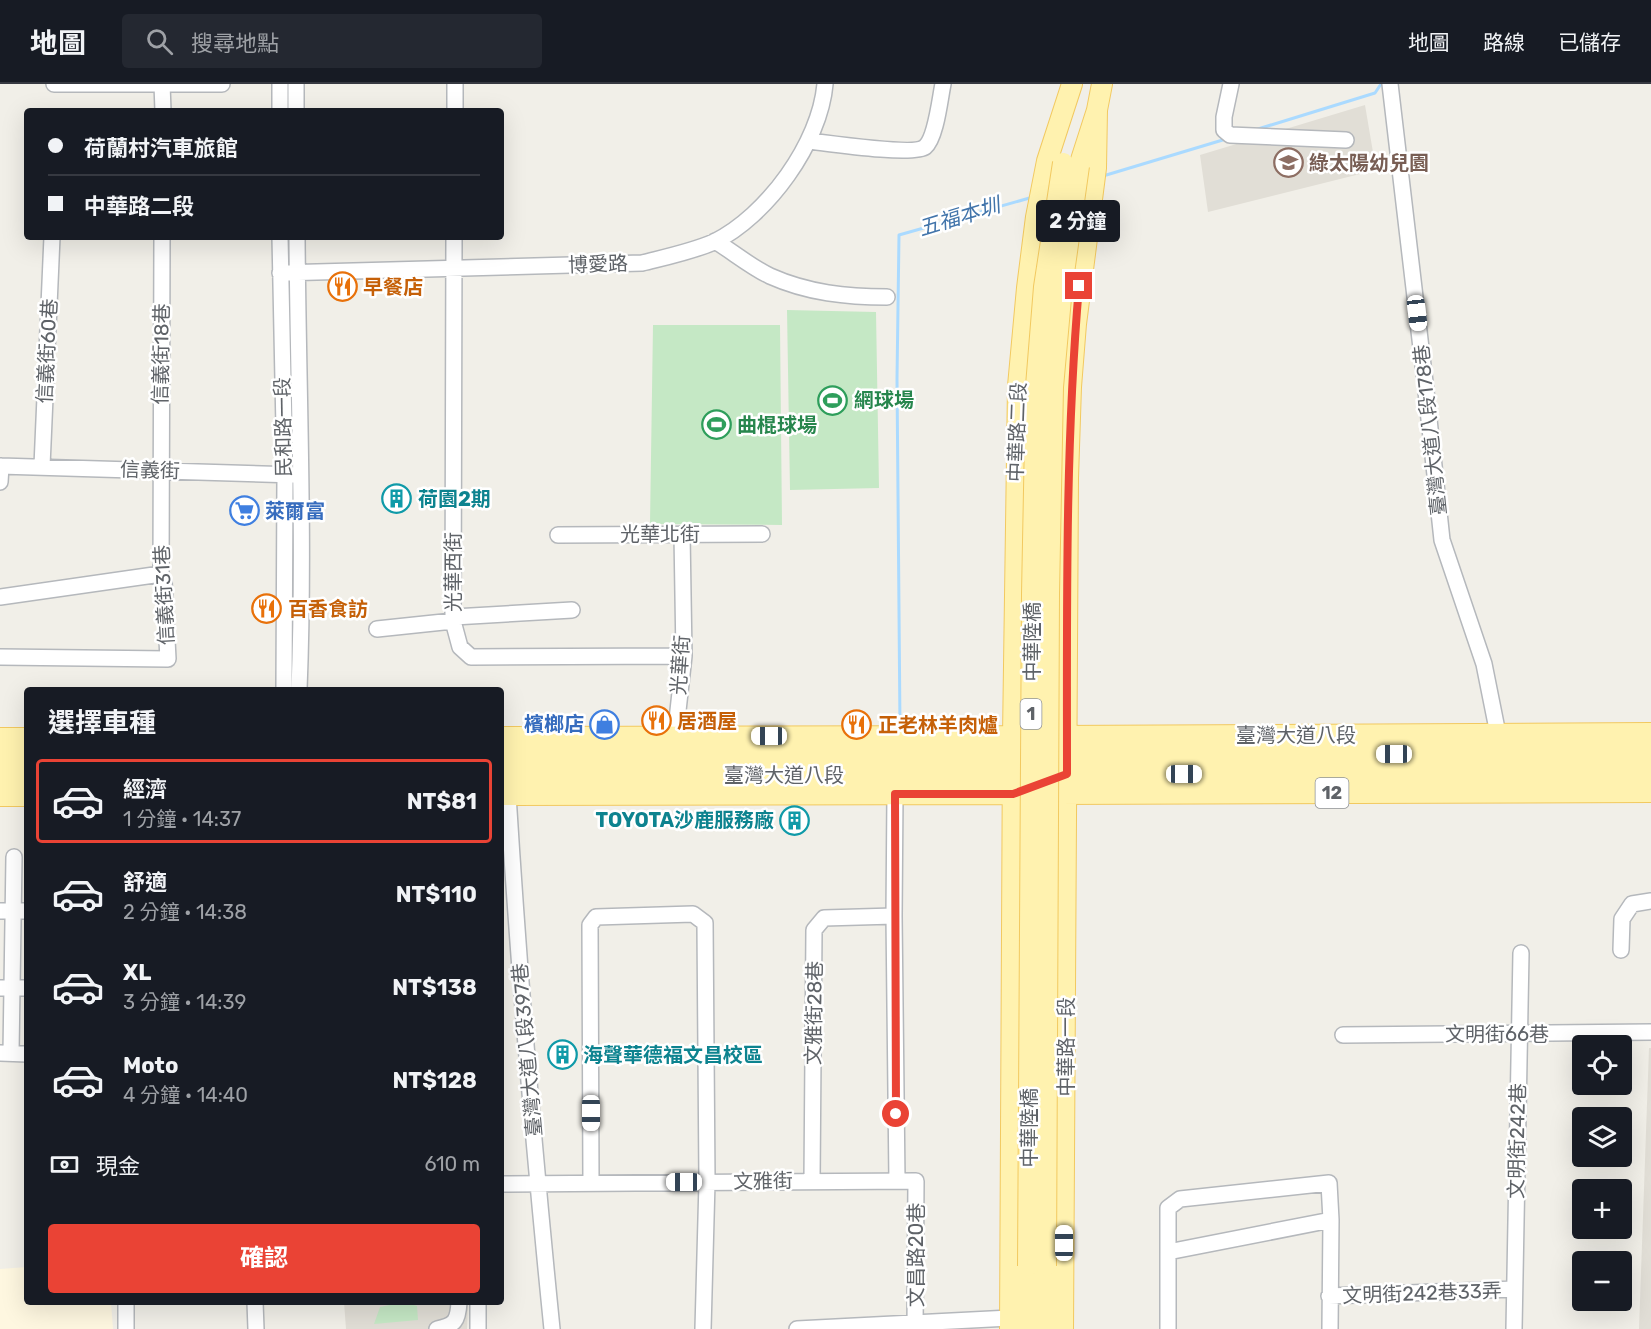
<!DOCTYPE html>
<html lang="zh-TW">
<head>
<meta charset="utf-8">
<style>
	:root { --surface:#171b24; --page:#242831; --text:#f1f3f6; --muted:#9ea1a6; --line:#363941; --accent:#ea4335 }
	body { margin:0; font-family:Rubik,"Noto Sans TC",sans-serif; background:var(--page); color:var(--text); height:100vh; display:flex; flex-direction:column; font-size:22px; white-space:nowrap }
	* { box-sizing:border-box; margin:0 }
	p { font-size:20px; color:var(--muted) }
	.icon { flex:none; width:33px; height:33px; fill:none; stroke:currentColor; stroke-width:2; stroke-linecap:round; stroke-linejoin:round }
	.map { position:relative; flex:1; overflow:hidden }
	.sheet { position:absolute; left:24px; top:603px; width:480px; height:618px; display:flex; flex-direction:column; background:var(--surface); border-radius:6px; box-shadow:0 6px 24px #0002 }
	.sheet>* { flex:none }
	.hud { position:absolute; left:24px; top:24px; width:480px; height:132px; border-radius:6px; box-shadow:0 6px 24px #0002; display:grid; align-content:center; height:132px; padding:0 24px; background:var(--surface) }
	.tools { position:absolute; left:1572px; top:951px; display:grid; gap:12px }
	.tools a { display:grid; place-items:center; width:60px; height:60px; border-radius:6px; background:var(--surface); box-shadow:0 6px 24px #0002; font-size:30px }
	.end { position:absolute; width:27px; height:27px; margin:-14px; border:8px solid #ea4335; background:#fff; box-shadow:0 0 0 3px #fff }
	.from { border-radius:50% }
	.bubble { position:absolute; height:42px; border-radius:6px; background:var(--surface); box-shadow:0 6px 24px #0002; font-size:20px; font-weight:700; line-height:42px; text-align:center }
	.car { position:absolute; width:18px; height:36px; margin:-18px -9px; border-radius:8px; box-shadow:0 0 4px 2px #0007; background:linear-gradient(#fff 24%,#345 0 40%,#fff 0 76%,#345 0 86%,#fff 0) }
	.hud b { display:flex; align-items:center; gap:21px; height:57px; font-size:22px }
	.hud b+b { border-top:2px solid var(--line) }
	.hud i { width:15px; height:15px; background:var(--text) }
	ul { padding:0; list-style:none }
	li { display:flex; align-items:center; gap:18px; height:84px; margin:0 12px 9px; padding:0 12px; border:3px solid transparent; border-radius:6px }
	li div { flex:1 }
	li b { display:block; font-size:22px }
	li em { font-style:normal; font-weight:700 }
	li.current { border-color:var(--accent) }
	li>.icon { width:54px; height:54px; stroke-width:1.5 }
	h2 { padding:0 24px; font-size:27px; line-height:72px }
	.pay { display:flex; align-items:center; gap:15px; height:66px; padding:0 24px; font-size:22px }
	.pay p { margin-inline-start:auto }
	.cta { display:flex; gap:12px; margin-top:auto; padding:12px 24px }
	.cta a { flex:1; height:69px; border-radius:6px; background:var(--accent); color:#fff; font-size:24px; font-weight:700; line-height:69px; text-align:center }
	header { display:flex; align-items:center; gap:36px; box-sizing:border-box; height:84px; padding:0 30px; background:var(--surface); border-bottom:2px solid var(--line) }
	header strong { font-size:28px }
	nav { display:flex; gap:33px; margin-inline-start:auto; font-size:21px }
	.search { width:420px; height:54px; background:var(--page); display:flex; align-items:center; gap:15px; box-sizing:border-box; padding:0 21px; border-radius:6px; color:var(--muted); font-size:22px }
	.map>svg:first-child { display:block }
	.commercial { fill:#fef7e0 }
	.education { fill:#e1ded6 }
	.green { fill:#c5e8c5 }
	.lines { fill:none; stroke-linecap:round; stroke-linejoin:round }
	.stream { stroke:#aadaff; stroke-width:3 }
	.minor-casing { stroke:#b5b8bc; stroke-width:18 }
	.major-casing { stroke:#f2c960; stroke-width:22 }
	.minor { stroke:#fff; stroke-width:15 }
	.major { stroke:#fff2af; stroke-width:20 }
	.major-bridge-casing { stroke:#f2c960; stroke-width:22; stroke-linecap:butt }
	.major-bridge { stroke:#fff2af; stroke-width:20 }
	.route { stroke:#ea4335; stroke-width:8 }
	.labels { text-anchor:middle; stroke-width:5; stroke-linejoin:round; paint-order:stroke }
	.shield { fill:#fff; stroke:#8f9295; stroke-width:1.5 }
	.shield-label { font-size:18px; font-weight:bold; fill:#5f6368 }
	.education-label { font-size:20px; font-weight:bold; fill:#785e54; stroke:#fff; text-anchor:start }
	.street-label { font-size:20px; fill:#5f6368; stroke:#fff }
	.food-label { font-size:20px; font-weight:bold; fill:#c56008; stroke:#fff; text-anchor:start }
	.leisure-label { font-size:20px; font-weight:bold; fill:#27864d; stroke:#fff; text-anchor:start }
	.culture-label { font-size:20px; font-weight:bold; fill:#0d838f; stroke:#fff; text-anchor:start }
	.shop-label { font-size:20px; font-weight:bold; fill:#366cbe; stroke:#fff; text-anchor:start }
	.water-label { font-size:21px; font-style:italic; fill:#4174aa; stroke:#fff }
</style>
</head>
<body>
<header>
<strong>地圖</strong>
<div class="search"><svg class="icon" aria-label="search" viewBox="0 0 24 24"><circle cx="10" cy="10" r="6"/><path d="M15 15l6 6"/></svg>搜尋地點</div>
<nav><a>地圖</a><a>路線</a><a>已儲存</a></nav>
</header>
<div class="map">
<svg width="1651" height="1245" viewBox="0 0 1651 1245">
	<rect width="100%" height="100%" fill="#f1efe8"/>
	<path class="commercial" d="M27,1183V1218H111L113,1245H0V1185Z"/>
	<path class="education" d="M1365,21L1376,86L1208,128L1200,71Z
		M1649,964H1651V1245H1639Z
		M344,1218H468L467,1245H346Z"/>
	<path class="green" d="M787,226L876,228L879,404L790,406Z
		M653,241H780L782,441L650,440Z
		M404,1218L417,1222L418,1236L374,1240L380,1223Z"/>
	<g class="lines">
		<path class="stream" d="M1258,45L1375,9L1381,0
			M1103,92L1226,55
			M900,642L897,295L899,151L1033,113"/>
		<defs>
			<path id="minor" d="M54,0H222
				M162,0L163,27
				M296,0V27
				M1231,0L1224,33V46L1230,51L1346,56
				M1390,0L1425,298L1442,456L1484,580L1498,650
				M280,27V0
				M455,27V0
				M809,57C827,59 914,72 925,63C936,54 940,14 943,0
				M280,153L285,392L284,606
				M297,153C298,304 305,455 299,606
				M454,153L453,537L460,563L471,573L684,572
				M715,157C733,168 751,183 770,192C808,209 847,213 887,213
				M280,189L642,179C666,173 691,168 714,158C767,132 820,59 825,0
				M0,382L295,391
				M42,382L52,153
				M0,398L1,382
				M558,451L762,450
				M0,513L161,490
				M454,533L572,526
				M377,545L453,537
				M0,573L168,575L164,498L161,490L162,153
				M674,663L684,572L682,450
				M514,703L508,711C519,889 534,1067 552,1245
				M895,710L894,832L897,1097
				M0,827H27
				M1621,866L1622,835L1632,820L1651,817
				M0,904H27
				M1343,951L1651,948
				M0,969L27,970
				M11,969L14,773
				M812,1097L814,846L824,834L894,832
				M591,1099L590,841L596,833L693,830L705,839L707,1098L703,1245
				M501,1100L916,1097L915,1245
				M1168,1168L1331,1136
				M1329,1212L1514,1205
				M255,1218L256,1245
				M478,1218V1245
				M126,1245V1218
				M437,1245C455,1241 458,1237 459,1218
				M797,1245L1010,1234
				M1168,1245V1124L1180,1115L1329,1099L1331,1136L1330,1245
				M1514,1245L1521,869"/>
			<path id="major" d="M1079,82L1097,26L1102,0
				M1054,652L1651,649
				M501,653L1024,652
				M0,654H27
				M1054,671L1651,669
				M501,672L1024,671
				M0,673H27
				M1054,690L1651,689
				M0,692H27
				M501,692L1024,690
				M1056,710L1651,708
				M501,711L1026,710
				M0,712H27
				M1010,1245L1013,652L1018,302L1027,204L1036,133L1047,77L1072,0
				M1028,1245V1182
				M1046,1245V1182
				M1063,1245L1068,394L1071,303L1076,240L1096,84L1097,26"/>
		</defs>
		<use href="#minor" class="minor-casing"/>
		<use href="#major" class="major-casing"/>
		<use href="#minor" class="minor"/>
		<use href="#major" class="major"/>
		<defs>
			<path id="major-bridge" d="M1028,1182L1032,510L1036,302L1044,203L1063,79
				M1046,1182L1049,510L1053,303L1062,203L1079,82"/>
		</defs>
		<use href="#major-bridge" class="major-bridge-casing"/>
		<use href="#major-bridge" class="major-bridge"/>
	</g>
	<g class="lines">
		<path class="route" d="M896,1030L895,710H1013L1067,690C1067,527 1065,365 1079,202"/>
	</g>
	<defs>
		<symbol id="school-ring" viewBox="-11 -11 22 22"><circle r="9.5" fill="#fff" stroke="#8d6e63" stroke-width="1.5"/><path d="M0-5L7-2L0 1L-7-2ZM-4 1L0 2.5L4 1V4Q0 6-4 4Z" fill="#8d6e63"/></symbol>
		<symbol id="restaurant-ring" viewBox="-11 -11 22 22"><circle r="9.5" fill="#fff" stroke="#e8710a" stroke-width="1.5"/><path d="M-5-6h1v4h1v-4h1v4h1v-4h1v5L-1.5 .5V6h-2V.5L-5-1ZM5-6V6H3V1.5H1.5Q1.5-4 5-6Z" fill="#e8710a"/></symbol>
		<symbol id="stadium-ring" viewBox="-11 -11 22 22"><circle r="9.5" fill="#fff" stroke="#2e9e5b" stroke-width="1.5"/><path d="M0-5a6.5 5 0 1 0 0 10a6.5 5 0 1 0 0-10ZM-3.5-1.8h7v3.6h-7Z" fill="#2e9e5b"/></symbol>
		<symbol id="building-ring" viewBox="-11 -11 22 22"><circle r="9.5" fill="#fff" stroke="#0f9aa8" stroke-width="1.5"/><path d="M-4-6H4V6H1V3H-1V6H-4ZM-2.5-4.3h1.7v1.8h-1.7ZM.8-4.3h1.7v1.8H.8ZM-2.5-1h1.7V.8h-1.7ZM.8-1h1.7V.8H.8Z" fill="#0f9aa8"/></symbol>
		<symbol id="supermarket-ring" viewBox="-11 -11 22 22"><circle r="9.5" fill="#fff" stroke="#3f7fe0" stroke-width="1.5"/><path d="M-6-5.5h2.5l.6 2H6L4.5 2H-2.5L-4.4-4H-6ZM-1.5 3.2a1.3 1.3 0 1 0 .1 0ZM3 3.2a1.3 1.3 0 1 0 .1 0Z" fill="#3f7fe0"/></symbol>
		<symbol id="shop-ring" viewBox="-11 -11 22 22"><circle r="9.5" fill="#fff" stroke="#3f7fe0" stroke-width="1.5"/><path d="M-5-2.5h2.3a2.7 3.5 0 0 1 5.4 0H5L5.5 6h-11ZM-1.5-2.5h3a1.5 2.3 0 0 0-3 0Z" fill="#3f7fe0"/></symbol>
	</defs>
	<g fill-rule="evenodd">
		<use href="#school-ring" x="1272" y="62" width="33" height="33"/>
		<use href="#restaurant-ring" x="326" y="186" width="33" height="33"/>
		<use href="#stadium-ring" x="816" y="300" width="33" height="33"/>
		<use href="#stadium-ring" x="700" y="324" width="33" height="33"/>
		<use href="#building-ring" x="380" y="398" width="33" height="33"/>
		<use href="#supermarket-ring" x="228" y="410" width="33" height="33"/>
		<use href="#restaurant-ring" x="250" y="508" width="33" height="33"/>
		<use href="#restaurant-ring" x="640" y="620" width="33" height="33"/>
		<use href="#shop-ring" x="588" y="624" width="33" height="33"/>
		<use href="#restaurant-ring" x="840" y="624" width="33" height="33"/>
		<use href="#building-ring" x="778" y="720" width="33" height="33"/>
		<use href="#building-ring" x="546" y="954" width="33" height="33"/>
	</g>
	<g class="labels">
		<g class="shield">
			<rect x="1020.5" y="615" width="21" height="30" rx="4.5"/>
			<rect x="1315.5" y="694" width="33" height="30" rx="4.5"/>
		</g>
		<g class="shield-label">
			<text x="1031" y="636">1</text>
			<text x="1332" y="715">12</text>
		</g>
		<g class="education-label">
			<text x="1309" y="86">綠太陽幼兒園</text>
		</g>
		<g class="street-label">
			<text transform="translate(598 180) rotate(-2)" y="7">博愛路</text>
			<text transform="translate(47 267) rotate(-87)" y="7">信義街60巷</text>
			<text transform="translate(161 270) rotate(-89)" y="7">信義街18巷</text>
			<text transform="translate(283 343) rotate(-91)" y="7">民和路一段</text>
			<text transform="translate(1430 346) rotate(-96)" y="7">臺灣大道八段178巷</text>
			<text transform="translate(1017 348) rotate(-88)" y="7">中華路二段</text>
			<text transform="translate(150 386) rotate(2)" y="7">信義街</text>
			<text x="660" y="457">光華北街</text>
			<text transform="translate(453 488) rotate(-90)" y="7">光華西街</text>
			<text transform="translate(164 511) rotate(-93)" y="7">信義街31巷</text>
			<text transform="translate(1032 558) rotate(-90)" y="7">中華陸橋</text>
			<text transform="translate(680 581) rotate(-86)" y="7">光華街</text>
			<text x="1296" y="658">臺灣大道八段</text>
			<text x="784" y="698">臺灣大道八段</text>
			<text transform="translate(814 929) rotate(-89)" y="7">文雅街28巷</text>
			<text x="1497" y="957">文明街66巷</text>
			<text transform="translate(1066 963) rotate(-90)" y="7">中華路一段</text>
			<text transform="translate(527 966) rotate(-95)" y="7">臺灣大道八段397巷</text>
			<text transform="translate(1029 1044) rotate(-90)" y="7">中華陸橋</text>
			<text transform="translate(1517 1057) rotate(-89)" y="7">文明街242巷</text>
			<text transform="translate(763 1097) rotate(-1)" y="7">文雅街</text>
			<text transform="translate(916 1171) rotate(-90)" y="7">文昌路20巷</text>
			<text transform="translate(1422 1209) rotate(-2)" y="7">文明街242巷33弄</text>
		</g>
		<g class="food-label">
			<text x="363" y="210">早餐店</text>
			<text x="288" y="532">百香食訪</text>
			<text x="677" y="644">居酒屋</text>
			<text x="878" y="648">正老林羊肉爐</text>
		</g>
		<g class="leisure-label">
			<text x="854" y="323">網球場</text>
			<text x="737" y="348">曲棍球場</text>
		</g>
		<g class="culture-label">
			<text x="418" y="422">荷園2期</text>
			<text x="774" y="743" text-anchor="end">TOYOTA沙鹿服務廠</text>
			<text x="583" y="978">海聲華德福文昌校區</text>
		</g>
		<g class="shop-label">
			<text x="265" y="434">萊爾富</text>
			<text x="584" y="647" text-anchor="end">檳榔店</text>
		</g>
		<g class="water-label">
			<text transform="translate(959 133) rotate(-17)" y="7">五福本圳</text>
		</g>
	</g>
</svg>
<div class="tools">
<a><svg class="icon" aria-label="locate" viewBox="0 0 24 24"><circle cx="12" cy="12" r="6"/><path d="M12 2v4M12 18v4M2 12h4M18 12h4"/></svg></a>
<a><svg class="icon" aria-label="layers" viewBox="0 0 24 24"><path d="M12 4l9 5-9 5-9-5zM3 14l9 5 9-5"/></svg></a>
<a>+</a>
<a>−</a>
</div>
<i class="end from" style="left:896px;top:1030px"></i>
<i class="end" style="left:1079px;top:202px"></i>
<div class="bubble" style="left:1036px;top:116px;width:84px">2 分鐘</div>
<i class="car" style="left:1417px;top:229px;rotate:173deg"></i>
<i class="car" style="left:769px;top:652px;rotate:270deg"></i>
<i class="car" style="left:1394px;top:670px;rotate:270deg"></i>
<i class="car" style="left:1184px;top:690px;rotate:90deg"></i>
<i class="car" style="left:591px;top:1029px;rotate:180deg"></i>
<i class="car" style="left:684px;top:1098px;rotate:270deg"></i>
<i class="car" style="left:1064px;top:1159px;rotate:0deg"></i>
<div class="hud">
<b><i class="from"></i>荷蘭村汽車旅館</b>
<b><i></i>中華路二段</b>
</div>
<section class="sheet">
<h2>選擇車種</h2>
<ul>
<li class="current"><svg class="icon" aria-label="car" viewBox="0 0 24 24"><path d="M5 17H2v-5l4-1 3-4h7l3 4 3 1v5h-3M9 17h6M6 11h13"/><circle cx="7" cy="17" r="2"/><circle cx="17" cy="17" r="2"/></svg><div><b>經濟</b><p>1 分鐘 · 14:37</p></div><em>NT$81</em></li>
<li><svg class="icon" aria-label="car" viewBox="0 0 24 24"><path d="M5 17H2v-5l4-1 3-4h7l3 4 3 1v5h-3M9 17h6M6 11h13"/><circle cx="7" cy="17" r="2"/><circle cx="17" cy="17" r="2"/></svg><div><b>舒適</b><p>2 分鐘 · 14:38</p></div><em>NT$110</em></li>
<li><svg class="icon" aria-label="car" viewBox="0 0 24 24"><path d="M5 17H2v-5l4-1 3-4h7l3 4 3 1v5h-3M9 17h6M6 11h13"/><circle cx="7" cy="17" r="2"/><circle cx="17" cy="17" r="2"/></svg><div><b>XL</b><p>3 分鐘 · 14:39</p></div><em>NT$138</em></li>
<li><svg class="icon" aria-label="car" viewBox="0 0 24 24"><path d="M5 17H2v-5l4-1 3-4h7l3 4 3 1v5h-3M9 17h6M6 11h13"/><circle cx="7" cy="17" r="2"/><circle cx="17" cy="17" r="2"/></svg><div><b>Moto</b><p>4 分鐘 · 14:40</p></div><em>NT$128</em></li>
</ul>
<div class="pay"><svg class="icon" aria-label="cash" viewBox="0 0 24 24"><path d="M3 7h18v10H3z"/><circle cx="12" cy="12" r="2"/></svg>現金<p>610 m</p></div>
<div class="cta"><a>確認</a></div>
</section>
</div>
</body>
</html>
